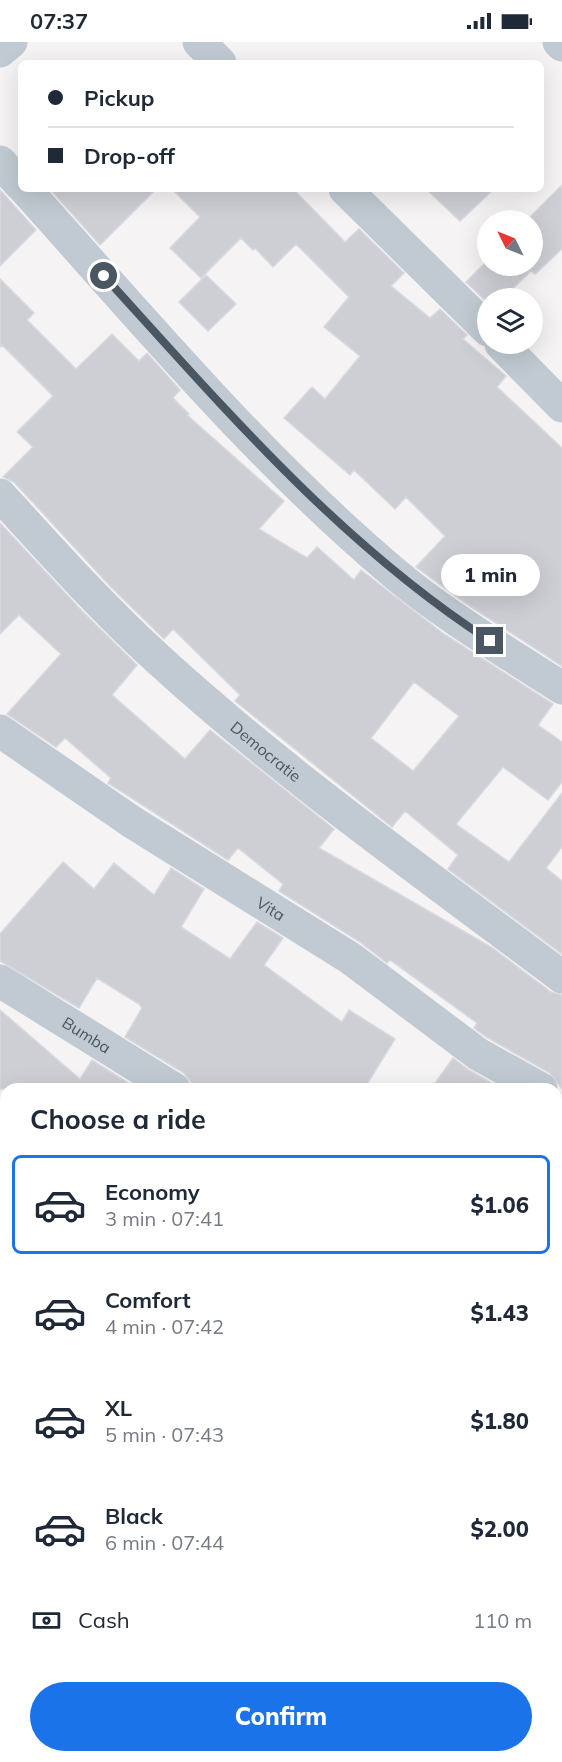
<!DOCTYPE html>
<html lang="en">
<head>
<meta charset="utf-8">
<style>
	:root { --surface:#fff; --page:#f2f2f3; --text:#1f2937; --muted:#747a83; --line:#e0e1e3; --accent:#1a73e8 }
	body { margin:0; font-family:Mulish,sans-serif; background:var(--page); color:var(--text); height:100vh; display:flex; flex-direction:column; font-size:22px; white-space:nowrap }
	* { box-sizing:border-box; margin:0 }
	p { font-size:20px; color:var(--muted) }
	.icon { flex:none; width:33px; height:33px; fill:none; stroke:currentColor; stroke-width:2; stroke-linecap:round; stroke-linejoin:round }
	.map { position:relative; flex:1; overflow:hidden }
	.details { position:absolute; left:0px; top:1041px; width:562px; height:680px; display:flex; flex-direction:column; background:var(--surface); border-radius:18px 18px 0 0; box-shadow:0 6px 24px #0002 }
	.details>* { flex:none }
	.hud { position:absolute; left:18px; top:18px; width:526px; height:132px; border-radius:9px; box-shadow:0 6px 24px #0002; display:grid; align-content:center; height:132px; padding:0 30px; background:var(--surface) }
	.needle { width:39px; rotate:313deg }
	.controls { position:absolute; left:477px; top:168px; display:grid; gap:12px }
	.controls a { display:grid; place-items:center; width:66px; height:66px; border-radius:50%; background:var(--surface); box-shadow:0 6px 24px #0002; font-size:30px }
	.end { position:absolute; width:27px; height:27px; margin:-14px; border:8px solid #4a5661; background:#fff; box-shadow:0 0 0 3px #fff }
	.from { border-radius:50% }
	.bubble { position:absolute; height:42px; border-radius:21px; background:var(--surface); box-shadow:0 6px 24px #0002; font-size:20px; font-weight:800; line-height:42px; text-align:center }
	.hud b { display:flex; align-items:center; gap:21px; height:57px; font-size:22px }
	.hud b+b { border-top:2px solid var(--line) }
	.hud i { width:15px; height:15px; background:var(--text) }
	ul { padding:0; list-style:none }
	li { display:flex; align-items:center; gap:18px; height:99px; margin:0 12px 9px; padding:0 18px; border:3px solid transparent; border-radius:9px }
	li div { flex:1 }
	li b { display:block; font-size:22px }
	li em { font-style:normal; font-weight:800 }
	li.selected { border-color:var(--accent) }
	li>.icon { width:54px; height:54px; stroke-width:1.5 }
	h2 { padding:0 30px; font-size:27px; line-height:72px }
	.pay { display:flex; align-items:center; gap:15px; height:66px; padding:0 30px; font-size:22px }
	.pay p { margin-inline-start:auto }
	.primary-button { display:flex; gap:12px; margin-top:auto; padding:12px 30px }
	.primary-button a { flex:1; height:69px; border-radius:36px; background:var(--accent); color:#fff; font-size:24px; font-weight:800; line-height:69px; text-align:center }
	.status { display:flex; justify-content:space-between; align-items:center; height:42px; padding:0 30px; background:var(--surface); direction:ltr }
	.status svg { height:16px; fill:currentColor }
	.map>svg:first-child { display:block }
	.building { fill:#cdcfd5; stroke:#d7d9de; stroke-width:1.5; fill-rule:evenodd }
	.lines { fill:none; stroke-linecap:round; stroke-linejoin:round }
	.minor { stroke:#c1cad2; stroke-width:33 }
	.route { stroke:#4a5661; stroke-width:8 }
	.labels { text-anchor:middle; stroke-width:6; stroke-linejoin:round; paint-order:stroke }
	.street-label { font-size:16px; fill:#4a5661; stroke:#fff }
</style>
</head>
<body>
<div class="status"><b>07:37</b><svg viewBox="0 0 49 12"><path d="M0 12V9h3v3zM5 12V6h3v6zM10 12V3h3v9zM15 12V0h3v12zM26 1h20v11H26zM47 4h2v5h-2z"/></svg></div>
<div class="map">
<svg width="562" height="1720" viewBox="0 0 562 1720">
	<rect width="100%" height="100%" fill="#f5f3f3"/>
	<path class="building" d="M562,143V207L535,232L531,229L503,256H488V261L466,240L488,218V224H532V178H527Z
		M50,147H156L100,203Z
		M172,147H293L345,200L359,187L404,231L391,244L430,276L440,267L467,293L463,297L506,334L497,345L562,406V624L465,561L416,525L445,494L406,455L395,467L354,428L350,433L284,376L312,345L325,357L360,314L324,285L349,255L296,202L273,225L255,206L253,208L241,196L201,236L170,206L200,175Z
		M426,147H494L460,179Z
		M0,148L36,188L0,224Z
		M206,233L236,262L208,289L179,260Z
		M0,237L34,271L27,278L76,327L112,292L139,319L147,311L180,348L173,356L189,372L187,373L284,459L259,487L307,516L317,505L354,538L361,528L444,592L553,662L538,683L562,700V740L548,758L503,725L456,782L509,820L562,751V805L546,826L562,839V912L448,827L458,813L405,769L392,785L235,659L240,653L173,587L164,597L110,544L14,440L3,435L33,405L17,390L53,354L2,303L0,305ZM414,640L459,674L413,729L371,696Z
		M0,481L83,570L137,623L112,653L185,717L210,688L334,787L319,806L491,905L551,950L562,953V1047L550,1031L488,996L474,986L477,981L390,918L387,921L360,900L279,849L283,842L238,806L228,818L108,741L111,736L65,696L56,705L7,672L61,612L19,573L0,592Z
		M63,820L94,847L114,821L154,853L171,826L204,847L181,885L230,917L257,880L283,896L264,923L342,980L349,968L395,997L364,1047H196L184,1031L125,995L142,966L139,962L97,936L79,966L0,919V892Z
		M0,968L80,1037L92,1018L138,1047H0Z
		M453,1016L469,1028L502,1047H431Z"/>
	<g class="lines">
		<g class="minor">
			<path d="M199,0L220,21"/>
			<path d="M559,0L562,3"/>
			<path d="M0,9L11,0"/>
			<path d="M0,120L21,143"/>
			<path d="M25,147C143,278 258,416 393,530C445,574 505,609 562,646"/>
			<path d="M345,147L488,288"/>
			<path d="M501,302L562,364"/>
			<path id="s1" d="M0,453C51,509 102,566 158,617C285,733 425,832 562,935"/>
			<path id="s2" d="M0,689L132,780L350,916L478,1012L541,1047"/>
			<path id="s3" d="M0,939L174,1047"/>
			<path d="M0,1196L6,1199"/>
			<path d="M556,1267L562,1270"/>
			<path d="M0,1495L6,1499"/>
			<path d="M556,1580L562,1583"/>
			<path d="M344,1714L353,1720"/>
		</g>
	</g>
	<g class="lines">
		<path class="route" d="M104,234C224,366 339,501 490,599"/>
	</g>
	<g class="labels">
		<g class="street-label">
			<text dy="6" stroke="none"><textPath href="#s1" startOffset="370">Democratie</textPath></text>
			<text dy="6" stroke="none"><textPath href="#s2" startOffset="324">Vita</textPath></text>
			<text dy="6" stroke="none"><textPath href="#s3" startOffset="102">Bumba</textPath></text>
		</g>
	</g>
</svg>
<div class="controls">
<a><svg class="needle" viewBox="-14 -14 28 28"><path d="M0-13l5 13h-10z" fill="#e53935"/><path d="M0 13l5-13h-10z" fill="#747a83"/></svg></a>
<a><svg class="icon" aria-label="layers" viewBox="0 0 24 24"><path d="M12 4l9 5-9 5-9-5zM3 14l9 5 9-5"/></svg></a>
</div>
<i class="end from" style="left:104px;top:234px"></i>
<i class="end" style="left:490px;top:599px"></i>
<div class="bubble" style="left:441px;top:512px;width:99px">1 min</div>
<div class="hud">
<b><i class="from"></i>Pickup</b>
<b><i></i>Drop-off</b>
</div>
<section class="details">
<h2>Choose a ride</h2>
<ul>
<li class="selected"><svg class="icon" aria-label="car" viewBox="0 0 24 24"><path d="M5 17H2v-5l4-1 3-4h7l3 4 3 1v5h-3M9 17h6M6 11h13"/><circle cx="7" cy="17" r="2"/><circle cx="17" cy="17" r="2"/></svg><div><b>Economy</b><p>3 min · 07:41</p></div><em>$1.06</em></li>
<li><svg class="icon" aria-label="car" viewBox="0 0 24 24"><path d="M5 17H2v-5l4-1 3-4h7l3 4 3 1v5h-3M9 17h6M6 11h13"/><circle cx="7" cy="17" r="2"/><circle cx="17" cy="17" r="2"/></svg><div><b>Comfort</b><p>4 min · 07:42</p></div><em>$1.43</em></li>
<li><svg class="icon" aria-label="car" viewBox="0 0 24 24"><path d="M5 17H2v-5l4-1 3-4h7l3 4 3 1v5h-3M9 17h6M6 11h13"/><circle cx="7" cy="17" r="2"/><circle cx="17" cy="17" r="2"/></svg><div><b>XL</b><p>5 min · 07:43</p></div><em>$1.80</em></li>
<li><svg class="icon" aria-label="car" viewBox="0 0 24 24"><path d="M5 17H2v-5l4-1 3-4h7l3 4 3 1v5h-3M9 17h6M6 11h13"/><circle cx="7" cy="17" r="2"/><circle cx="17" cy="17" r="2"/></svg><div><b>Black</b><p>6 min · 07:44</p></div><em>$2.00</em></li>
</ul>
<div class="pay"><svg class="icon" aria-label="cash" viewBox="0 0 24 24"><path d="M3 7h18v10H3z"/><circle cx="12" cy="12" r="2"/></svg>Cash<p>110 m</p></div>
<div class="primary-button"><a>Confirm</a></div>
</section>
</div>
</body>
</html>
